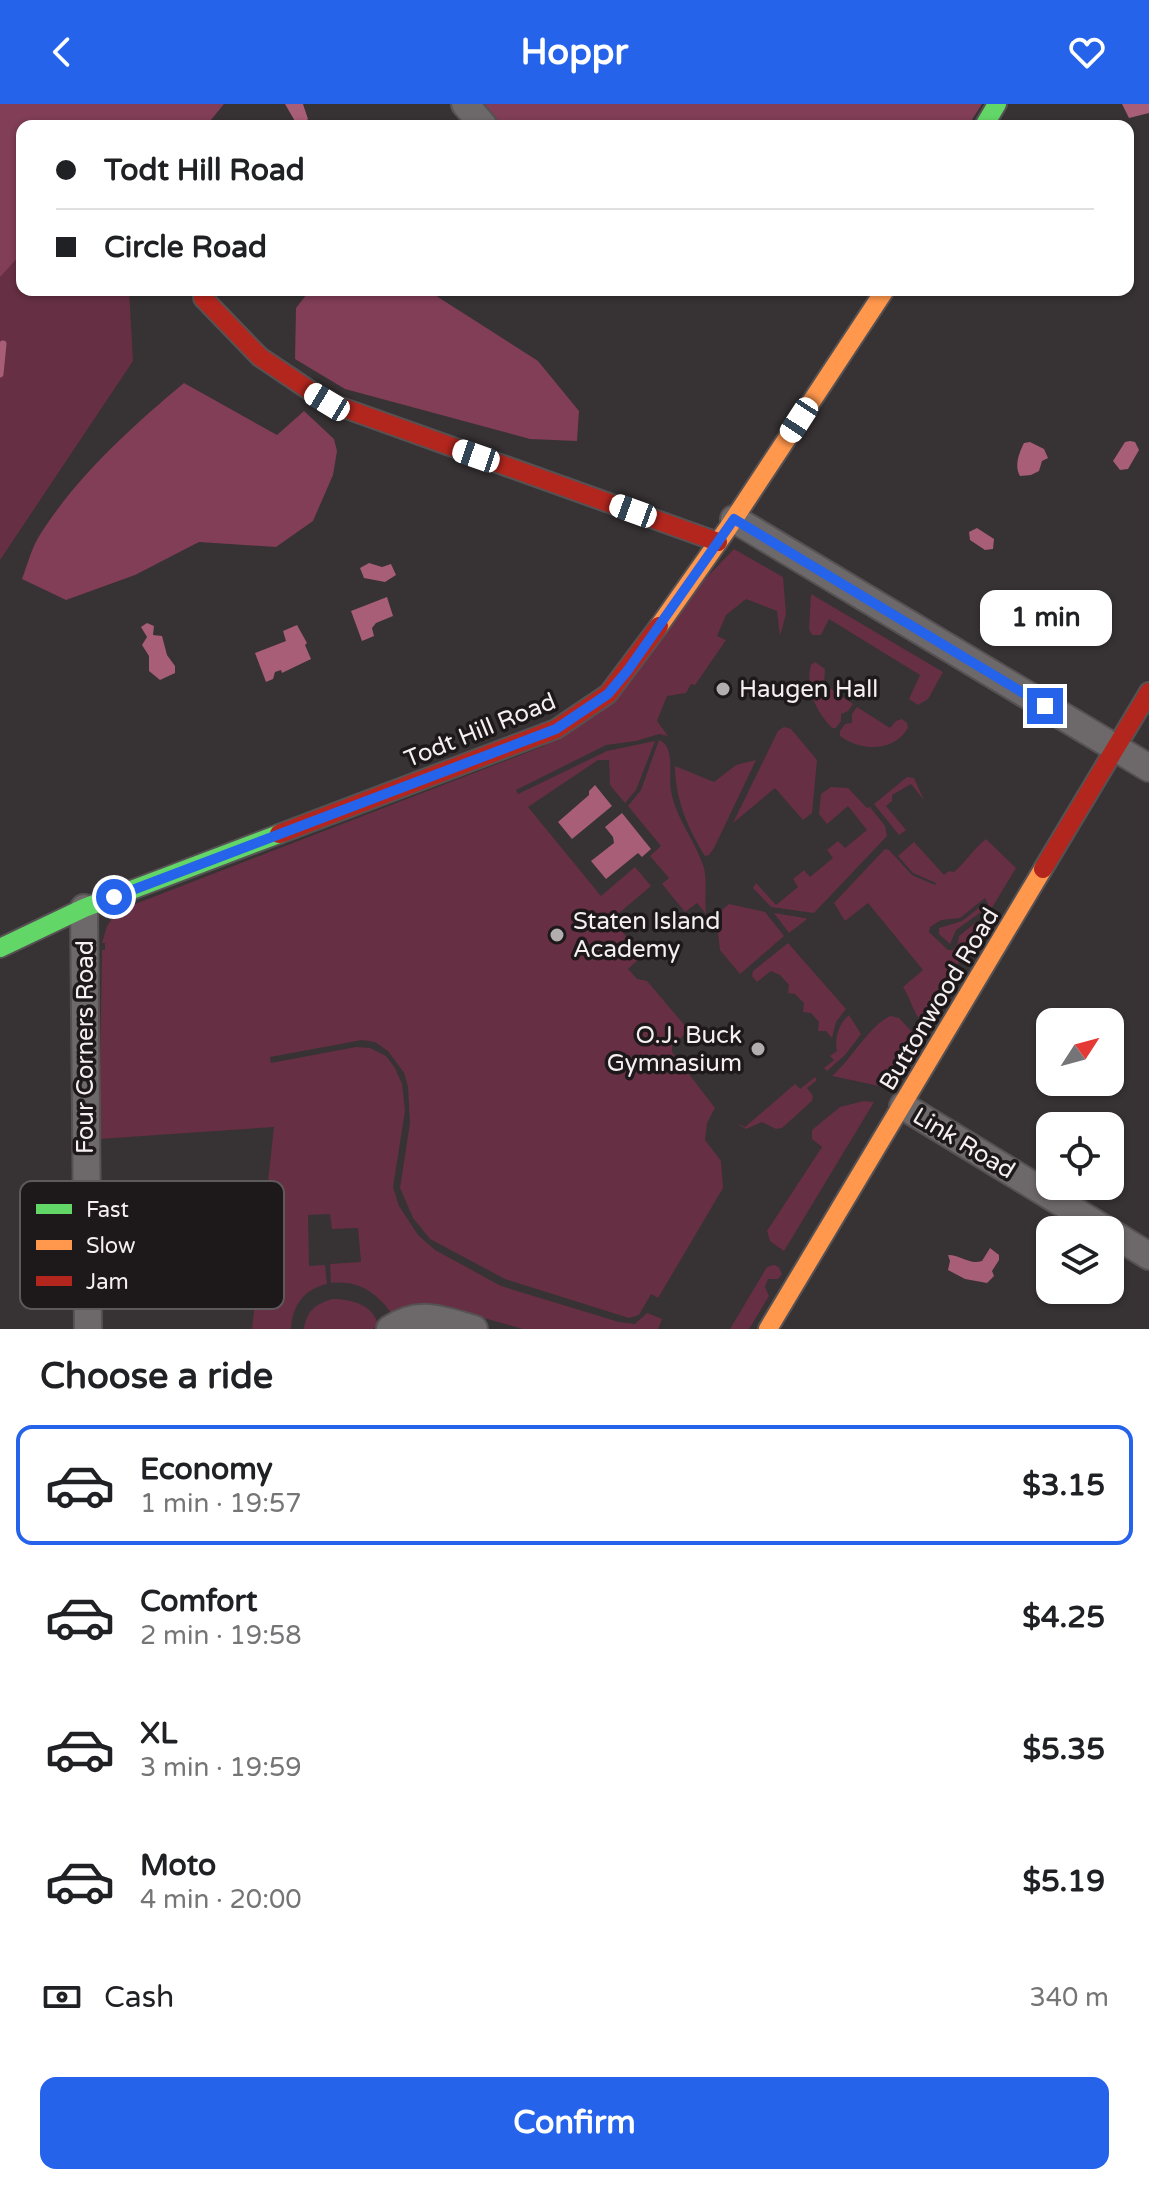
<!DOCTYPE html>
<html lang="en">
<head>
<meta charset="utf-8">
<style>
	:root { --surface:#fff; --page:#f6f6f6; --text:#202124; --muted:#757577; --line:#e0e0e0; --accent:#2563eb }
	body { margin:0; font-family:"Varela Round",sans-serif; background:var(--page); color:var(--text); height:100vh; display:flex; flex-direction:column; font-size:30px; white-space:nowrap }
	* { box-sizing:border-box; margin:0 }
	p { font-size:26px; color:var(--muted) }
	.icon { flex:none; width:44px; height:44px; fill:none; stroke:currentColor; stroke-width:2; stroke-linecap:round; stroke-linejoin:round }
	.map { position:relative; height:1225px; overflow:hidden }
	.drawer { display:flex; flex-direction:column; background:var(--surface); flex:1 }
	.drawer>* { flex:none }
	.top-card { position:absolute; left:16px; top:16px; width:1118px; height:176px; border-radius:16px; box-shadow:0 2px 6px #0004; display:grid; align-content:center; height:176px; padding:0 40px; background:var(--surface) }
	.needle { width:52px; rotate:54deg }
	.tools { position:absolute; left:1036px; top:904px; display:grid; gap:16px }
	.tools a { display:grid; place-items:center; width:88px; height:88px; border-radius:16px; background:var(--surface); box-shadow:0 2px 6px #0004; font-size:40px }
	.end { position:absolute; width:36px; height:36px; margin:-18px; border:10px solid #2563eb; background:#fff; box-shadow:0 0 0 4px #fff }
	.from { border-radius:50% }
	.bubble { position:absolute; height:56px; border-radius:16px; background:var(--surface); box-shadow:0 2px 6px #0004; font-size:26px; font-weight:700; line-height:56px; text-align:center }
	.car { position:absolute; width:24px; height:48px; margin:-24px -12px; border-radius:10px; box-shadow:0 0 6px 2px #0007; background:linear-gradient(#fff 24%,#345 0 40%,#fff 0 76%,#345 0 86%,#fff 0) }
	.top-card b { display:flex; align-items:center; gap:28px; height:76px; font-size:30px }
	.top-card b+b { border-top:2px solid var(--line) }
	.top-card i { width:20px; height:20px; background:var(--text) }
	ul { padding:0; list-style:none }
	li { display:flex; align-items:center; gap:24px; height:120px; margin:0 16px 12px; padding:0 24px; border:4px solid transparent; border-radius:16px }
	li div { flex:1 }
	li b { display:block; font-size:30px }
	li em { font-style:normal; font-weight:700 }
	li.active { border-color:var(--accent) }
	li>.icon { width:72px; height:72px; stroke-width:1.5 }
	h2 { padding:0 40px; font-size:36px; line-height:96px }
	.pay { display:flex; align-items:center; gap:20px; height:88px; padding:0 40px; font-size:30px }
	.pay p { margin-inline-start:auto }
	.action { display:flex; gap:16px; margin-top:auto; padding:16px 40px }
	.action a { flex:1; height:92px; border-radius:16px; background:var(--accent); color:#fff; font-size:32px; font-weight:700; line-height:92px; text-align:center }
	header { display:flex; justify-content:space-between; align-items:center; height:104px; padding:0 40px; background:var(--accent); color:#fff; font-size:36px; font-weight:700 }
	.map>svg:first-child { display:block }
	.green { fill:#672f43; fill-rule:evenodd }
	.forest { fill:#813e56 }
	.water { fill:#a85e76 }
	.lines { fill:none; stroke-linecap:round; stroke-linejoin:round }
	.stream { stroke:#a85e76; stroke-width:7 }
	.street-casing { stroke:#565153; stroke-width:30 }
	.fast-casing { stroke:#565153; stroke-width:22 }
	.slow-casing { stroke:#565153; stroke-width:22 }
	.jam-casing { stroke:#565153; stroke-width:22 }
	.street { stroke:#6d6869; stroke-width:26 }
	.fast { stroke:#63d668; stroke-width:18 }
	.slow { stroke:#ff974d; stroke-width:18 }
	.jam { stroke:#b3261e; stroke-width:18 }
	.route { stroke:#2563eb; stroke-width:10 }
	.poi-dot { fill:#b2adae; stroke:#1d191a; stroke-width:3 }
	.labels { text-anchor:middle; stroke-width:7; stroke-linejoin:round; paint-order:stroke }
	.poi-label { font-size:24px; fill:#f5eff1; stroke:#1d191a; text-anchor:start }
	.street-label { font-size:24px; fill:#f5eff1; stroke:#1d191a }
	.key { fill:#1d191a; stroke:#5e595a; stroke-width:2 }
	.key-label { font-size:22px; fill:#f5eff1 }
</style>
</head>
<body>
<header><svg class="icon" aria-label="back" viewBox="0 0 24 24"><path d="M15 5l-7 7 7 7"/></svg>Hoppr<svg class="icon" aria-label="heart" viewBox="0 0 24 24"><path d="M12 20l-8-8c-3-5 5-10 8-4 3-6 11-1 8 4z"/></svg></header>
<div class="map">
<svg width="1149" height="1225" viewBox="0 0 1149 1225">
	<rect width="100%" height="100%" fill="#373233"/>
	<path class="green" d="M0,0L22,22V186H129L133,257L0,456Z
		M734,445L783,473L786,510L780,532L777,507L746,495L726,511L717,532L726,536L695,581L691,580L686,589L667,592L657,617L668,632L659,630L636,637L606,641L516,686L518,690L607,647L655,637L636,686L625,699L610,681L609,656H598L528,703L601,792L635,763L651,782L612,815L642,852L628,865L637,875L647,877L686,923V929L672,942V948L715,1004L707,1019L705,1036L721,1057L723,1084L658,1194L651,1190L639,1211L629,1214L505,1175L430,1135L413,1114L400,1084L410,1019L408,983L404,969L388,947L375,938L362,936L270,953L271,959L356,943L370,944L386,952L395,964L402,980L405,1007L393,1083L399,1102L418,1131L435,1146L501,1182L619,1218L635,1220L647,1209L662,1215L658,1225H523L430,1199L414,1201L393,1212C378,1189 359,1176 331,1179L330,1160L361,1158L358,1124L332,1125L330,1110L308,1111L309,1162L325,1161L327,1180C304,1185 292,1202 291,1225H252L274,1023L99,1035L102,846H105V839H102L107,822L117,807L544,642Z
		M811,490L943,568L928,595L918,601L909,595L920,571L829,515L821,531H812L809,525Z
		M815,558L825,565L824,580L853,600L848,607L841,610V617L836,624H832C816,607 805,585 811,561Z
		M857,603L890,624L896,617L902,615L907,619L908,624C893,649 861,647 840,632V627L845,620L852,619V610Z
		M784,623L791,625L817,656L812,709L803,716L775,684L733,719L778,627Z
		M659,636C676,643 668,671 671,687C676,714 694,735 703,761C708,774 704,795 706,810L697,799L685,808L662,780L669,774L650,752L661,742L628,702L641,686Z
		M756,656L714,744L709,751L705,752C688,725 675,695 675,662L714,678L736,661Z
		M907,673L914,674L924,696L911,680L892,691V697L886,702L906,726L899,731L874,700Z
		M831,683L848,684L867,704L870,703L885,722L887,732L814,809L771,803L753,784L756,779L776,801L798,783L793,775L804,766L810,773L833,754L827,746L838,737L845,744L867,726L848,702L827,720L819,710L821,690Z
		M986,735L1016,764L922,919C912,906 910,893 903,883L923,866L868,799L845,817L834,799L885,745L889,746L912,771L935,781L936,779L913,769L898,752L914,738L944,771L949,767L954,768C966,758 973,745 986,735ZM985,794L988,800L983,813L959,832L958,839L953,846H948L929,828L930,823L941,816L960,814Z
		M729,800L765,808L784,832L740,870L720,846L716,811Z
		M980,803L983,805L981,808L956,826L950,840L939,830V824L962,817Z
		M774,809L805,814L807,815L789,829Z
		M788,839L846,905L836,918L832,934L826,927H818L819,918L811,909L803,908L804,899L795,890L788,889L789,881L780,871L771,867L757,878L752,872L753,867Z
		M849,911L861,930L845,951L827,967L824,964L834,956L830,952L837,947C834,934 839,919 849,911Z
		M891,912L899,914L915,931L884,983L832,972C850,957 872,918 891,912Z
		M815,973L817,976L807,984L813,992L812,997L782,1024L776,1025L762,1018L746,1025L736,1019L745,1023L795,980L800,985Z
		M864,997L874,998L784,1147L770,1137L767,1127L822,1043L812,1035V1026L840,1003Z
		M774,1161L779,1163L782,1170L778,1175H768L765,1183L769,1192L749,1225H730L767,1163Z
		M332,1195C351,1195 374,1201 378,1221L373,1225H304C307,1206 315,1201 332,1195Z"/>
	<path class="forest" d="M0,0H224L206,22H22V149L0,173Z
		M481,0H982L968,22H504Z
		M310,186H427L538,257L579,307L577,337L530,335L345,285L295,255L296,204Z
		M184,279L277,331L304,307L334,335L337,347L333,371L313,417L276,443L199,438L135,471L66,496L22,475C27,462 31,446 38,434C75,374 130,324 184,279Z"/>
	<path class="water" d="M285,0H303L308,15L303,20L296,19Z
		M1122,0H1149V9L1129,14Z
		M1130,337L1135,338L1139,346L1128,365L1120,366L1113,357L1125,338Z
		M1030,338L1044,345L1048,354L1042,357L1039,367L1031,371L1020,372C1014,362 1019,349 1024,339Z
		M977,424L994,435L993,445L985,446L970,436L969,428Z
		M369,459L382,463L391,460L396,471L385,478L364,474L360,464Z
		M387,493L393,512L376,519L372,524L374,532L362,537L351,507Z
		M147,519L154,522L153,531L162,532L167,551L175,562V569L160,576L149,567V552L142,541L147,533L141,523Z
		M297,521L307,539L305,541L311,555L282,569L281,566L275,568L273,575L266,578L255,549L286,537L283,527Z
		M595,681L612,702L572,735L558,718L589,691V687Z
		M622,709L651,745L642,753L638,749L606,775L591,757L614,739L613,733L605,723Z
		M990,1144L999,1151V1156L992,1167L994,1172L987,1179L965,1175L948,1166L950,1157L948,1151C961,1151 969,1161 982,1157Z"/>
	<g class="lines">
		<path class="stream" d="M0,270L3,240"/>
		<defs>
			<path id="street" d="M465,0L484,22
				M734,415L1149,664
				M84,804L88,1225
				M903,1002L1106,1126
				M1110,1128L1149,1152
				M390,1225C420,1205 442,1216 474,1225"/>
			<path id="fast" d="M984,22L997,0
				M0,844L84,804L279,730"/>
			<path id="slow" d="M659,522L728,424L885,186
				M768,1225L1043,765"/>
			<path id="jam" d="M203,194L260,253L327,298L718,438
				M279,730L556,625L608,590L659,522
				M1043,765L1149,588"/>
		</defs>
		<use href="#street" class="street-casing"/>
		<use href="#fast" class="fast-casing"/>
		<use href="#slow" class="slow-casing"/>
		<use href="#jam" class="jam-casing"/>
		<use href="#street" class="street"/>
		<use href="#fast" class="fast"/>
		<use href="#slow" class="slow"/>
		<use href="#jam" class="jam"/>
	</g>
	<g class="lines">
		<path class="route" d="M114,793L556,625L608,590L628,566L734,415L1045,602"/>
	</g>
	<g class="poi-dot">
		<circle cx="723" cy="585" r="8"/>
		<circle cx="557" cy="831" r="8"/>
		<circle cx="758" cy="945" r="8"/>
	</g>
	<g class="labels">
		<g class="poi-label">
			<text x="739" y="593">Haugen Hall</text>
			<text x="573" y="825">Staten Island<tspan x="573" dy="28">Academy</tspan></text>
			<text x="742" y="939" text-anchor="end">O.J. Buck<tspan x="742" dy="28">Gymnasium</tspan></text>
		</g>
		<g class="street-label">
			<text transform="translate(480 626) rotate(-22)" y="8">Todt Hill Road</text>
			<text transform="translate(939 895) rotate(-59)" y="8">Buttonwood Road</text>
			<text transform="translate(85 943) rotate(-90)" y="8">Four Corners Road</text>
			<text transform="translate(964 1039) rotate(31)" y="8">Link Road</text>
		</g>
	</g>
	<rect x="20" y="1077" width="264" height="128" rx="12" class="key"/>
	<rect x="36" y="1100" width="36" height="10" fill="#63d668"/>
	<rect x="36" y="1136" width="36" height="10" fill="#ff974d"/>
	<rect x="36" y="1172" width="36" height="10" fill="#b3261e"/>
	<g class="key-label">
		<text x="86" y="1113">Fast</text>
		<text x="86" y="1149">Slow</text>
		<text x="86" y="1185">Jam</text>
	</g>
</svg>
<div class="tools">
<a><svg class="needle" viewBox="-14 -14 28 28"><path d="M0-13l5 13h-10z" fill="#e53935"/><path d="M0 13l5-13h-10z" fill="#757577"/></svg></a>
<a><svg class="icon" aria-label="locate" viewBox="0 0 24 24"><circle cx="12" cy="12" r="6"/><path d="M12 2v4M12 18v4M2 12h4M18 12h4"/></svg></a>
<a><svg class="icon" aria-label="layers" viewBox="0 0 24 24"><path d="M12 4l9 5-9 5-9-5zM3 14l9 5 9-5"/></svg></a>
</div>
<i class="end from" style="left:114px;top:793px"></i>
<i class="end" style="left:1045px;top:602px"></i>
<div class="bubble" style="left:980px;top:486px;width:132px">1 min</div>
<i class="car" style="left:327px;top:298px;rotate:301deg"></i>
<i class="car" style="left:799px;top:316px;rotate:213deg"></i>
<i class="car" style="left:476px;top:352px;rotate:289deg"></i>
<i class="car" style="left:633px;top:407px;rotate:290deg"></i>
<div class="top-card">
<b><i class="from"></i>Todt Hill Road</b>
<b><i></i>Circle Road</b>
</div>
</div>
<section class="drawer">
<h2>Choose a ride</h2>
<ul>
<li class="active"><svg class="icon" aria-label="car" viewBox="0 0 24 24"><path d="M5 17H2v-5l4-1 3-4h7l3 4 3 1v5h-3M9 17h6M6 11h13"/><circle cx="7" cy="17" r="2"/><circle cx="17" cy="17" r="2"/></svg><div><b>Economy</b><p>1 min · 19:57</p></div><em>$3.15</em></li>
<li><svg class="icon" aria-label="car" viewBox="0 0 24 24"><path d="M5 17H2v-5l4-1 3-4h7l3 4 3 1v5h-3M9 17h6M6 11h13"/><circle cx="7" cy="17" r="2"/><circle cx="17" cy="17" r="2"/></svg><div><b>Comfort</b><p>2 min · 19:58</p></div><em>$4.25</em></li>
<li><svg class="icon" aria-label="car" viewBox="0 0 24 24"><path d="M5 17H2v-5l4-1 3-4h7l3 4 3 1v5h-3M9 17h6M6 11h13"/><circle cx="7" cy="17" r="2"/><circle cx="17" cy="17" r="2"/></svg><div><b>XL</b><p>3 min · 19:59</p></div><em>$5.35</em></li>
<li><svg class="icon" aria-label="car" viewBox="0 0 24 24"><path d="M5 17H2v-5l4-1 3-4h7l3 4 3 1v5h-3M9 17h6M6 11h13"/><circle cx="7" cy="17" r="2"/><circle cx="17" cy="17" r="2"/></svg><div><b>Moto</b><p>4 min · 20:00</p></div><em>$5.19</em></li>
</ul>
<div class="pay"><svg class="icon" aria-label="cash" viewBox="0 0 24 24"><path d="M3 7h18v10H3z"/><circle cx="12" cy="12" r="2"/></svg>Cash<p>340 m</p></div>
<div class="action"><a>Confirm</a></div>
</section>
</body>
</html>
